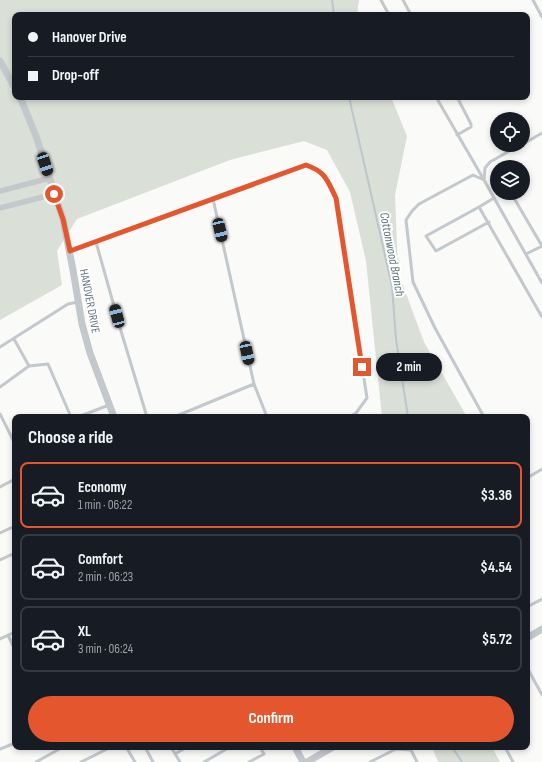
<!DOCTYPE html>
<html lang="en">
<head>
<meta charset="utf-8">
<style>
	:root { --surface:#171b24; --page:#242831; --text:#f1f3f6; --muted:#9ea1a6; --line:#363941; --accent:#e4572e }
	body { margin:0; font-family:"Sofia Sans Condensed",sans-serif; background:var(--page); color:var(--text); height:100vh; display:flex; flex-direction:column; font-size:15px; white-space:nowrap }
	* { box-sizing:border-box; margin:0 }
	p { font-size:13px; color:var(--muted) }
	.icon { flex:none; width:22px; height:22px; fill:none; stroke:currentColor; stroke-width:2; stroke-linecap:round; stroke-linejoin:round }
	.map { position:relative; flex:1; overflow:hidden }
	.panel { position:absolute; left:12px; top:414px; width:518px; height:336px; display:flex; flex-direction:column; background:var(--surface); border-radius:8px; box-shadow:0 2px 6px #0003 }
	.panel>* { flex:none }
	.banner { position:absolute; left:12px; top:12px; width:518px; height:88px; border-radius:8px; box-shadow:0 2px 6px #0003; display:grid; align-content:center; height:88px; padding:0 16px; background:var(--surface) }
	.fabs { position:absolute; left:490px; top:112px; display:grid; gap:8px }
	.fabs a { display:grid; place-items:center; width:40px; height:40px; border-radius:50%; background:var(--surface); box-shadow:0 2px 6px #0003; font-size:20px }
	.end { position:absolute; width:18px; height:18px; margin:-9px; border:5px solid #e4572e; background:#fff; box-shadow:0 0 0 2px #fff }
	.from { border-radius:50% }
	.bubble { position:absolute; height:28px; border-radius:14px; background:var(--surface); box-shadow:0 2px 6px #0003; font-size:13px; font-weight:700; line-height:28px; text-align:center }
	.car { position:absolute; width:12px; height:24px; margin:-12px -6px; border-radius:5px; box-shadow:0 0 3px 1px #0007; background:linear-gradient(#222 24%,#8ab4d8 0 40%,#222 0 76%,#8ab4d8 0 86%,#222 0) }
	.banner b { display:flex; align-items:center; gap:14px; height:38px; font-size:15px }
	.banner b+b { border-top:1px solid var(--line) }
	.banner i { width:10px; height:10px; background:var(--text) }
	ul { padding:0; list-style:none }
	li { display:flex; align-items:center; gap:12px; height:66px; margin:0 8px 6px; padding:0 8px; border:2px solid var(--line); border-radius:8px }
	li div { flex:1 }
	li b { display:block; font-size:15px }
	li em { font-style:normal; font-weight:700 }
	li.on { border-color:var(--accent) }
	li>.icon { width:36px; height:36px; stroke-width:1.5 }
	h2 { padding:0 16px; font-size:18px; line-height:48px }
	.primary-button { display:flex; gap:8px; margin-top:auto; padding:8px 16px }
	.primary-button a { flex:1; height:46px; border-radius:24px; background:var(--accent); color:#fff; font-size:16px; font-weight:700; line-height:46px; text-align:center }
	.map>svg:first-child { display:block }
	.green { fill:#dadfd7 }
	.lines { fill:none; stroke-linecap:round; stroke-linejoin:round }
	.stream { stroke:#bbc7cb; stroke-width:2 }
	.service { stroke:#c3c8cc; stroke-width:3 }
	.minor { stroke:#c3c8cc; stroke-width:5.5 }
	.tertiary { stroke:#c3c8cc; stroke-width:7 }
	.route { stroke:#e4572e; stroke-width:5 }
	.labels { text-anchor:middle; stroke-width:4; stroke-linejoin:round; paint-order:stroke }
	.street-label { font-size:12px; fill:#657683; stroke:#fff }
	.water-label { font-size:13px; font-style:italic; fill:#60757c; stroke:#fff }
</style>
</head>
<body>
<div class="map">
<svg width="542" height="762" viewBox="0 0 542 762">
	<rect width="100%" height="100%" fill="#fafaf8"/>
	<path class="green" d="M0,0H359L357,15H15V97H391L407,136L395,195L398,272L424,342L467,417H382L366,261L350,192L327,150L304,141L230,160L77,219L57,251L62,285L0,320Z
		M432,747H492L500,762H438Z"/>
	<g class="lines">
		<path class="stream" d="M332,0L334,15
			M349,97L392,286L396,339L408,417
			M452,747L462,762"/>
		<path class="service" d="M381,0L389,15
			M403,0L411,15
			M533,0L542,17
			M436,97L484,180
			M457,97L471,124V127L457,135
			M523,144L542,133
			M520,145L490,162L485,168L484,180L542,283
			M511,193L542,246
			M494,198L479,207L542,317
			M213,199L254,384
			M479,207L426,236L436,251L489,222
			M96,242L121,331L147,417
			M70,251L306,165C326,172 327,180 336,197L367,398L356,413L350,417
			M526,254L542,246
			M14,339L29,366
			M0,347L68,304L78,302
			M0,387L29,366L48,364L71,417
			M0,414L15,444
			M78,417L109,405
			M174,417L254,384L267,417
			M484,417L435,328L413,282L406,220L412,211L419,204L473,175L484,180
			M527,478L542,469
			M0,487L15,479
			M0,533L15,526
			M0,560L15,553
			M527,607L542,599
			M8,635L15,650
			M0,639L15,632
			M527,673L529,671L542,695
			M126,747L135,762
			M145,747L153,762
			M171,747L180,762
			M505,747L513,762
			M0,749L15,743
			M175,754L187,747
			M36,762L63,747
			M81,762L111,747
			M204,762L230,747
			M249,762L264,754L260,747
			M370,762L396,749L411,750L417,762"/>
		<path class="minor" d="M0,191L50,178
			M0,208L54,194"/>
		<path class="tertiary" d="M0,61L15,88
			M20,97L36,136L63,219L73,270L82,324L90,353L114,417
			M527,638L542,629
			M295,747L303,762
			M307,762L333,747"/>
	</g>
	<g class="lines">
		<path class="route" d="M54,194L63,219L70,251L306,165C326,172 327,180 336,198L362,367"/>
	</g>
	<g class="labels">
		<g class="street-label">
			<text transform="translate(90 301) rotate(79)" y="4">HANOVER DRIVE</text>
		</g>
		<g class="water-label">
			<text transform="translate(393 254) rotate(79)" y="5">Cottonwood Branch</text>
		</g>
	</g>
</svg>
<div class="fabs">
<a><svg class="icon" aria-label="locate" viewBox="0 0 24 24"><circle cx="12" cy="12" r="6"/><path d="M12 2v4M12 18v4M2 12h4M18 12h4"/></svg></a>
<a><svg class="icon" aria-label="layers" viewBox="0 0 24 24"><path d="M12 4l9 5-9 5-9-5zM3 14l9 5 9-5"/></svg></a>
</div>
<i class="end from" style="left:54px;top:194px"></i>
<i class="end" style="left:362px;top:367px"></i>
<div class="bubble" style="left:376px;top:353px;width:66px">2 min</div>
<i class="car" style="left:45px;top:164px;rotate:162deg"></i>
<i class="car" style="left:220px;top:230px;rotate:167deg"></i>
<i class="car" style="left:117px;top:316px;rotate:345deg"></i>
<i class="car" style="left:247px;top:353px;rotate:168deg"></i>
<div class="banner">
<b><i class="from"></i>Hanover Drive</b>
<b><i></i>Drop-off</b>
</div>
<section class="panel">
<h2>Choose a ride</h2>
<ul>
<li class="on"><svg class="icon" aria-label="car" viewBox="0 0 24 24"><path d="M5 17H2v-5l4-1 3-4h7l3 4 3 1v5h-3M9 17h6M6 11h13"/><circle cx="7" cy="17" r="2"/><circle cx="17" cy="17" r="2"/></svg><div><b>Economy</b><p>1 min · 06:22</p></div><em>$3.36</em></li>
<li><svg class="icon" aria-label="car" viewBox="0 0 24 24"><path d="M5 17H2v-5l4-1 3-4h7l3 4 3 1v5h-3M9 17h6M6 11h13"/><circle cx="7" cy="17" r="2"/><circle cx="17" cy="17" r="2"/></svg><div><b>Comfort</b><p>2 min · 06:23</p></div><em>$4.54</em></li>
<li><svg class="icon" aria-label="car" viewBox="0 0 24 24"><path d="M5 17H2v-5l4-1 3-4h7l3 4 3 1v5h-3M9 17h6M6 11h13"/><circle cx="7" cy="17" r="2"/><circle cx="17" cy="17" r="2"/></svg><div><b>XL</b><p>3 min · 06:24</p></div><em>$5.72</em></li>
</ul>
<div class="primary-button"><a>Confirm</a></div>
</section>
</div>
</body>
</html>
